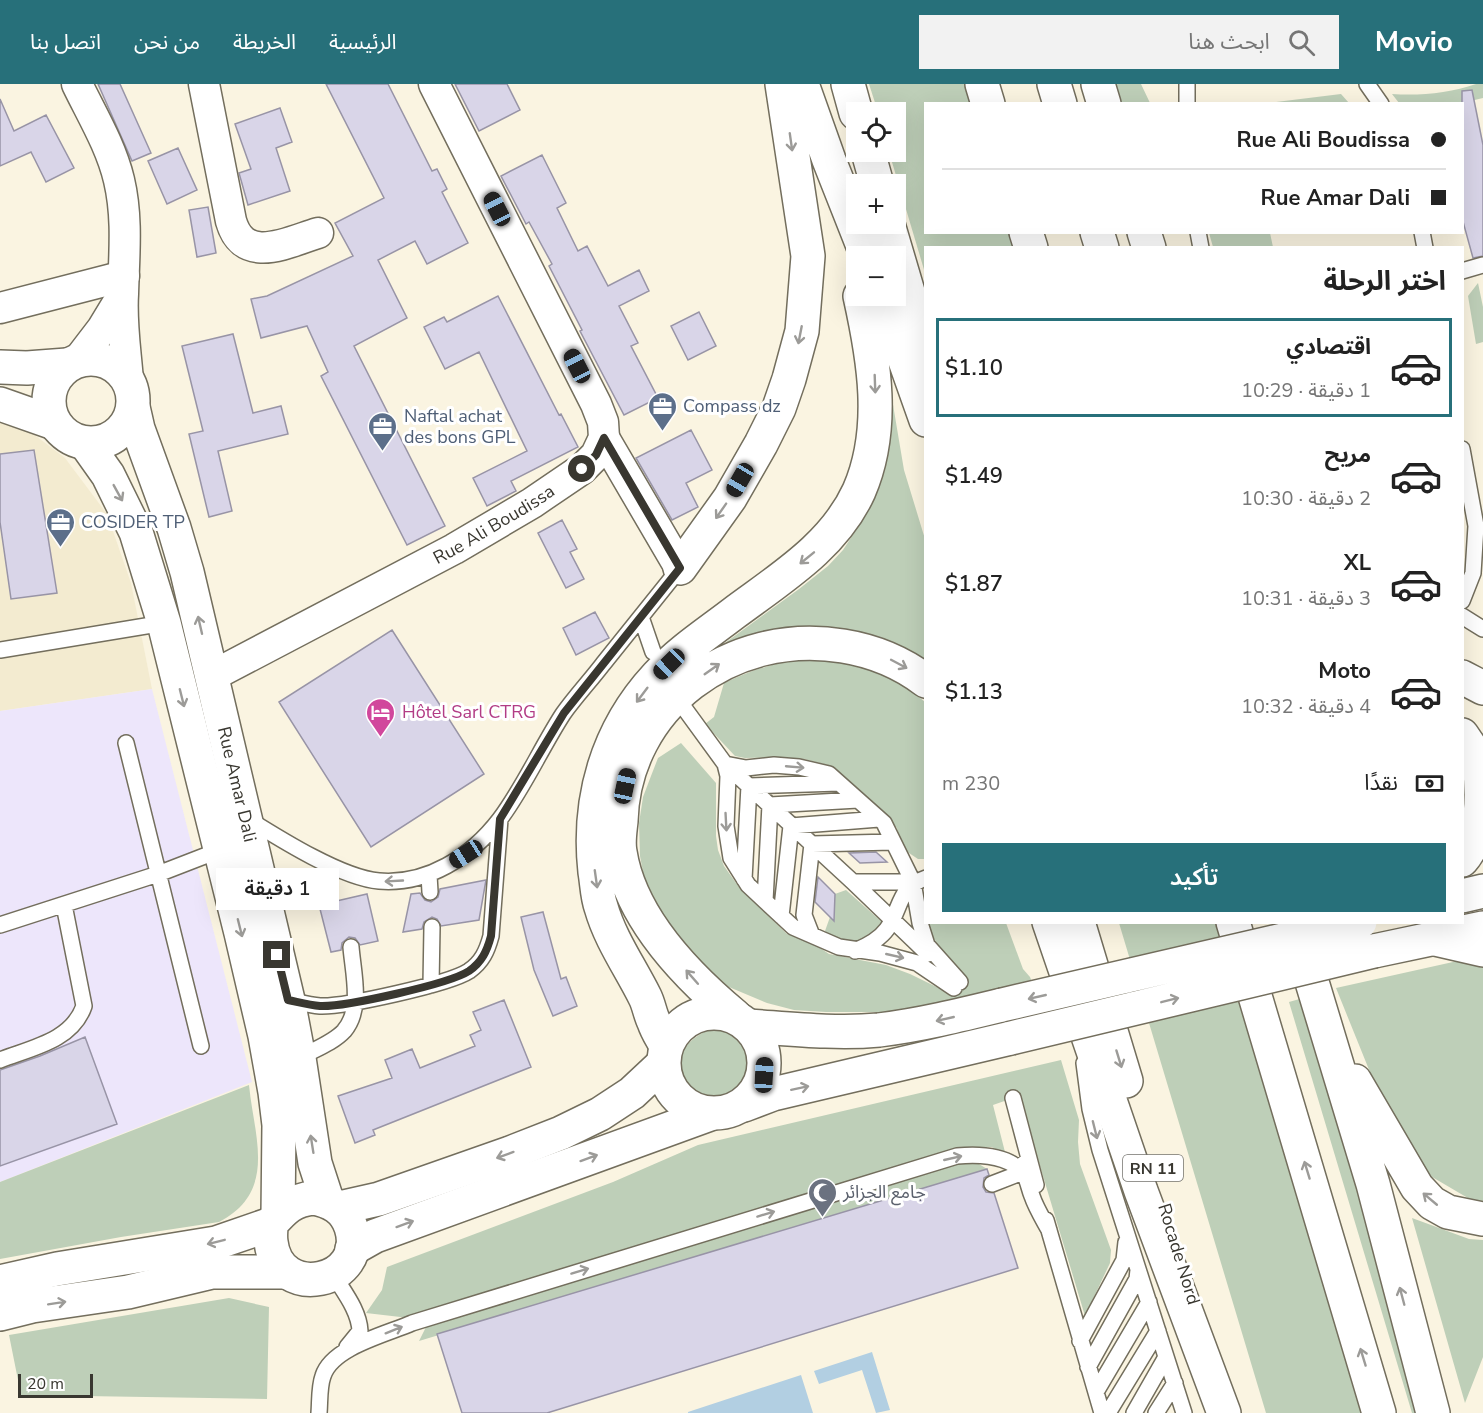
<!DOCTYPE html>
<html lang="ar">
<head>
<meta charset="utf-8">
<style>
	:root { --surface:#fff; --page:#f2f2f2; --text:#222; --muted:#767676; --line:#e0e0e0; --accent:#27707a }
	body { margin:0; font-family:"Nunito Sans","Noto Sans Arabic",sans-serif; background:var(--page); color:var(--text); direction:rtl; height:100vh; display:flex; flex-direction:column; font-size:22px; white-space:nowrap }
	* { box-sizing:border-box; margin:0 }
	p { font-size:20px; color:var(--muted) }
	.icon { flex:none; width:33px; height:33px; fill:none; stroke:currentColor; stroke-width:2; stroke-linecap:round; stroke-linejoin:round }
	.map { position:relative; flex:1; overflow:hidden; direction:ltr }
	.panel { position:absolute; left:924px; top:162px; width:540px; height:678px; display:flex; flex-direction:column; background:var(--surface); border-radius:0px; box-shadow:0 6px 24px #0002; direction:rtl }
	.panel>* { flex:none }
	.guide { position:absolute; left:924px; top:18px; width:540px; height:132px; border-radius:0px; box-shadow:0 6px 24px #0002; direction:rtl; display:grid; align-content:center; height:132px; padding:0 18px; background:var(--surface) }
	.buttons { position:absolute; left:846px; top:18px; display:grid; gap:12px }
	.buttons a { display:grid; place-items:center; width:60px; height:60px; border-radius:0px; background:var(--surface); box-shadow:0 6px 24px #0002; font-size:30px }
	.scale { position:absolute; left:18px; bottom:15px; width:75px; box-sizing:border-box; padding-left:6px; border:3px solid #393730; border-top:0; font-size:16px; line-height:21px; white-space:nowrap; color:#393730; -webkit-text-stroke:4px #fff; paint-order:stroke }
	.end { position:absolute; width:27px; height:27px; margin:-14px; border:8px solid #393730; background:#fff; box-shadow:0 0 0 3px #fff }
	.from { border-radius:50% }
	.bubble { position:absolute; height:42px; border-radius:0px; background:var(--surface); box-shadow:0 6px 24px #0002; font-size:20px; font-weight:600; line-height:42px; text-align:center; direction:rtl }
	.car { position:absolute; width:18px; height:36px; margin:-18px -9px; border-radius:8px; box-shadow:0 0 4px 2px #0007; background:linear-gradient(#222 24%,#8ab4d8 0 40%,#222 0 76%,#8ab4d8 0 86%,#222 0) }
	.guide b { display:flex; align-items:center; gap:21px; height:57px; font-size:22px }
	.guide b+b { border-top:2px solid var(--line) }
	.guide i { width:15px; height:15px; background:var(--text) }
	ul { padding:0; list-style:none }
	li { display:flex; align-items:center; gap:18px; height:99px; margin:0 12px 9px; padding:0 6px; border:3px solid transparent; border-radius:0px }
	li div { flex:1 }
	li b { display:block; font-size:22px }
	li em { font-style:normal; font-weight:600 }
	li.active { border-color:var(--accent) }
	li>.icon { width:54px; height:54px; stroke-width:1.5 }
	h2 { padding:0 18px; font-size:27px; line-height:72px }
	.pay { display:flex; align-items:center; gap:15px; height:66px; padding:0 18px; font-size:22px }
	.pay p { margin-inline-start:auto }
	.primary-button { display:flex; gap:12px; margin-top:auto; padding:12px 18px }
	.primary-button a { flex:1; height:69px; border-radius:0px; background:var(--accent); color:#fff; font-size:24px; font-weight:600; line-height:69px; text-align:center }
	header { display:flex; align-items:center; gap:36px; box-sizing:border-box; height:84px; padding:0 30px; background:var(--accent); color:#fff }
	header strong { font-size:28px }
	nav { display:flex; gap:33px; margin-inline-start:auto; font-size:21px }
	.search { width:420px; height:54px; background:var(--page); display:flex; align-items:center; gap:15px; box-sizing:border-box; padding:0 21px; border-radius:0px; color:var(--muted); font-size:22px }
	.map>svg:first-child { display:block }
	.built { fill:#f3ebd0 }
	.industrial { fill:#ede6fb }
	.green { fill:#becfb8 }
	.water { fill:#b2cfe2 }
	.building { fill:#d9d5e8; stroke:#9894a6; stroke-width:1.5 }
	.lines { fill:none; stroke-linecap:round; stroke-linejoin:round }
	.service-casing { stroke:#736e5d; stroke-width:18 }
	.minor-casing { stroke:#736e5d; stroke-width:33 }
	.tertiary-casing { stroke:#736e5d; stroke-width:36 }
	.motorway-casing { stroke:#736e5d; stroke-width:36 }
	.service { stroke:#fff; stroke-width:15 }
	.minor { stroke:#fff; stroke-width:30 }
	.tertiary { stroke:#fff; stroke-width:33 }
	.motorway { stroke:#fff; stroke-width:33 }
	.tertiary-bridge-casing { stroke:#736e5d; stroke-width:36; stroke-linecap:butt }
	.tertiary-bridge { stroke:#fff; stroke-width:33 }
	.oneway { stroke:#9c9b98 }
	.route { stroke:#393730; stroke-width:8 }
	.labels { text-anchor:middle; stroke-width:6; stroke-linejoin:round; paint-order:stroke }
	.shield { fill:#fff; stroke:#74736e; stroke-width:1.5 }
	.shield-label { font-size:16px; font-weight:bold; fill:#393730 }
	.service-label { font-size:18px; fill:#4e5e75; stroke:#fff; text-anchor:start }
	.street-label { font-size:18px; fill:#393730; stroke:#fff }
	.hotel-label { font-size:18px; fill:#b23c85; stroke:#fff; text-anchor:start }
	.worship-label { font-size:18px; fill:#5b616d; stroke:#fff; text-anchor:start }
</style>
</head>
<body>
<header>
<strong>Movio</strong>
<div class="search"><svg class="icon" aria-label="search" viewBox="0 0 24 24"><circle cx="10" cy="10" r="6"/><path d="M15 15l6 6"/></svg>ابحث هنا</div>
<nav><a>الرئيسية</a><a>الخريطة</a><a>من نحن</a><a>اتصل بنا</a></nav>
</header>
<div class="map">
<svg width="1483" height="1329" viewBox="0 0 1483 1329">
	<rect width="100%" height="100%" fill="#faf4e1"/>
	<path class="built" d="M0,336L24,343L65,374L107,430L131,499L152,605L0,627Z"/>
	<path class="industrial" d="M152,605L252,998L0,1098V627Z"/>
	<path class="green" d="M869,0H967L973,19L926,20V148L1012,149L1017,163L926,164L925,189L889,68H896V28H878Z
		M1111,0H1141L1150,19H1117Z
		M1476,0H1483V14L1462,19H1399L1392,10C1420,12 1450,9 1476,0Z
		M1341,10L1349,19H1267Z
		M1209,149H1270L1273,163H1213Z
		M1478,199L1483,223V258L1476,260L1468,212Z
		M888,291L904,386L925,455V579L860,549L820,543L796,542L725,559L799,505L828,482L843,466L858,443L886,375Z
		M814,573C858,580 891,588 925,618V775H918L900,763L897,744L828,681L804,675L779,673L745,674L735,672L705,640L714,633L724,599C756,584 778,578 814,573Z
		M681,659L716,699V752L718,766L724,782L741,806L787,850L807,855L829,870L886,881L910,890L949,909V877L932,852L928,839H1006L1023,885L1030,893L1034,903L900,928H826L794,926L767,919L717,898L698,885L646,804L640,772L639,739L643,713L651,692L658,674Z
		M846,806L883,839C866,857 846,866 825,847L830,833L834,836L835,810Z
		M1119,839H1215L1362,1329H1266Z
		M1471,874L1483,878V1118L1473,1117L1427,1090L1397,1055L1336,904Z
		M1303,914L1426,1329H1412L1289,918Z
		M722,944C781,950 741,1029 696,1013C689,1010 684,1004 680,997C669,978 687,957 704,948C709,946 716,945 722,944Z
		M1061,976L1079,1036L1078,1058L1080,1080L1111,1166L1110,1179L1085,1232L1019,1012L993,1021L1006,1072L992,1063H968L409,1234L366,1229L382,1206L387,1183L613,1098L698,1061Z
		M249,1001C254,1053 278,1107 219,1138L121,1153L0,1175V1098Z
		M965,1078L979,1080L987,1085L419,1257L426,1243L448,1233Z
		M1412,1134L1469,1155L1483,1156V1273L1465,1319Z
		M229,1214L269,1223L267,1315L21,1311L9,1251Z"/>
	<path class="water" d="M872,1268L890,1326L876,1329L862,1286L819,1300L814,1287Z
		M801,1291L813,1329H688V1328Z"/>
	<path class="building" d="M98,0H120L151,69L132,77Z
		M326,0H388L432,87L437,85L447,105L442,108L468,159L427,180L415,157L378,176L407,234L354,262L445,442L407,461L321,292L328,288L307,242L261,254L251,215L267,212L353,172L335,139L384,114Z
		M455,0H507L520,26L479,47Z
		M1472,6L1483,61V172L1473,174L1462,134V7Z
		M0,15L14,47L46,31L74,84L46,98L31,68L0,82Z
		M280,24L292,58L276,64L290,107L248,121L239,89L251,85L235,40Z
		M178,64L197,106L167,120L148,77Z
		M542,71L566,119L557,124L578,167L587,162L608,202L639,186L649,207L619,222L638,259L631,262L658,314L624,331L580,247L582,246L549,182L552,180L529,138L526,140L501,92Z
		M208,123L216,169L197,173L189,126Z
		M498,212L559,331L561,330L578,363L511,397L516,407L487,422L473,394L527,367L479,268L445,285L424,243L444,233L447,238Z
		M699,228L716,262L688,276L671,242Z
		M233,250L253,329L281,322L288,350L218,367L232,427L209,433L189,350L203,347L182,262Z
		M691,346L712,386L686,399L698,423L672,436L636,374Z
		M34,366L57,509L11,515L0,438V370Z
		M562,436L577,465L570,468L584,495L566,504L538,449Z
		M595,528L609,554L576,571L563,544Z
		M392,546L484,690L371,763L279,618Z
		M876,768L887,778L860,779L849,769Z
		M818,793L835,810L834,837L815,818Z
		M486,796L479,836L441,842L437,835L432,833L424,838L422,845L403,848L411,810L420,809L425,816L431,818L438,813L440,805Z
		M367,810L378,857L360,861L355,854L349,853L342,859L341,866L331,868L319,821Z
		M543,828L561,895L566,893L577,922L553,932L534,886L521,833Z
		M504,916L531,983L373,1046L375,1051L355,1059L338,1012L392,994L385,976L412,965L420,984L475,962L470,951L481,946L473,928Z
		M85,953L117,1040L0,1082V986L40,972Z
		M987,1085L989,1091L984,1094L983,1103L986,1108L994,1109L1018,1184L547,1329H462L437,1250Z"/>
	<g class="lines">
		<defs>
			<path id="service" d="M1187,0V20
				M1367,0L1381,20
				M1198,148L1201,164
				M1422,148L1425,164
				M1462,187L1483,181
				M1462,365L1476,442L1473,489L1462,517
				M1462,532L1483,545
				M641,533L653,568
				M0,566L164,539
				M682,621L725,680L853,798L928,870
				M126,659L201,962
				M248,735C280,755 342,794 379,797C427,801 471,773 500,735C524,703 541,664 563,630C575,613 590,597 603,580C629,548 654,516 680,484
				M429,791L430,808
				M744,795L749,702L839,699
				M853,798H913
				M765,817L770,721L858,716
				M781,832L791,742L879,735
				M0,841L158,790L220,766
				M811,849L804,831L812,760L892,758
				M855,867C867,862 879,856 887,845C902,824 897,804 926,794
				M431,901L432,843
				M954,904L917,879L880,869L839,863L793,843L765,817L748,801L731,774L726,742L728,692L725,680L746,684L774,681L799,683L829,690L884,739L913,798L920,839L927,861L960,898
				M288,916C298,918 309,921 320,922C344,923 449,900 469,887C482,878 487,867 491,852L500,735
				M299,974C313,966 333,959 344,947C363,925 353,889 351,863
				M0,976C31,964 72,957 84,922L64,821
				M1084,979L1090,1025L1100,1066L1184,1329
				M1013,1014L1036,1101
				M992,1100L1023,1088V1080
				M1046,1136L1102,1329
				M333,1190C343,1207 359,1226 360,1247L347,1263
				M1080,1257L1124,1176L1126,1158
				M1088,1283L1137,1195L1138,1186
				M1096,1308L1149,1218
				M319,1329C320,1317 319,1303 323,1292C332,1263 387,1250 412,1239L957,1072C979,1070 1009,1071 1024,1090C1028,1096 1029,1105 1032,1112C1036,1124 1043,1135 1049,1146
				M1108,1329L1158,1247
				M1134,1329L1166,1273
				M1156,1329L1175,1299"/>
			<g id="minor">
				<path d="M77,0C92,31 111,62 119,96C128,134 124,172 123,210C121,239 126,269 128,297"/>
				<path d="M204,0L231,137C244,182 288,158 318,149"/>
				<path d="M0,224L124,192"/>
				<path d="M79,275L102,245L122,212"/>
				<path d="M604,354L680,484"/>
				<path id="s1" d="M212,592L454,465L532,419L582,385L596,371L604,354L603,338L596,320L434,0"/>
			</g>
			<g id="tertiary">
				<circle cx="91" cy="317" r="42"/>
				<path d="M0,283L27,284L67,281"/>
				<path d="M0,320L54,339"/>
				<path id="s2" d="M133,323L138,345L174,444L187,488L288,916L299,974L315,1079L327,1116"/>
				<path d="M86,360L108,391L136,448L164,539L241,849L265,952L275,1008L279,1041L278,1131"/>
				<path d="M1462,812L1483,807"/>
				<path d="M1374,867L1483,844"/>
				<circle cx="714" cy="979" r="50"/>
				<path d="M749,942C792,945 836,950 879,946C920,941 961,931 1002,921"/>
				<path d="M744,1021L773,1010L1011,954"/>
				<path d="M313,1114C331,1117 345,1125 351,1143C369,1199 278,1219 271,1158C270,1152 271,1146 271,1140C284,1125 293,1116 313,1114Z"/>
				<path d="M339,1124L379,1115L510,1069L561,1049L600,1030L632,1009L663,980"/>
				<path d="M352,1165L375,1152L710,1030"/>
				<path d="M0,1198L57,1185L216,1159L271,1140"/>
				<path d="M0,1230L32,1222L128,1208L212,1188H286"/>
			</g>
			<path id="motorway" d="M802,0L829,76L867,172
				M848,0L856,29
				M982,0L988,20
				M1054,0L1060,20
				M1098,0L1104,20
				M868,68L877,100
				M888,140L926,269
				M1026,148L1031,164
				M1097,148L1102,164
				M1144,148L1149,164
				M882,212L926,336
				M680,484L730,414L761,360L779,324L789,295L802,247L808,172L782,0
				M1462,593L1483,604
				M1462,651C1468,660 1476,670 1479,680C1483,711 1483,751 1462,776
				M1049,838L1141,1107L1224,1329
				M1078,838L1126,997
				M1233,838L1379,1329
				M1299,855L1373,1100L1433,1329
				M1435,855L1483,866
				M735,932C687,892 630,833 620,768C618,758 620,747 621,737C624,622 732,543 843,562C874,567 901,578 926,597
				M666,962C662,954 657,947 654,938C650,930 649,921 645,913C630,883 610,855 601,823C597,812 597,799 595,788C587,715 607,646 657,592C680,567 708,549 734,529C781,494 834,462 859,407C886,345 874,275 860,212
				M1355,997L1417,1103L1432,1119L1448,1128L1483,1135"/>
		</defs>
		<use href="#service" class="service-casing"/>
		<use href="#minor" class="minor-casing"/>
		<use href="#tertiary" class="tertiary-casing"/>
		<use href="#motorway" class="motorway-casing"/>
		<use href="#service" class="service"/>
		<use href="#minor" class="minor"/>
		<use href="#tertiary" class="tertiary"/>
		<use href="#motorway" class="motorway"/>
		<defs>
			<path id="tertiary-bridge" d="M1002,921L1360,838
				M1011,954L1374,867"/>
		</defs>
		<use href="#tertiary-bridge" class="tertiary-bridge-casing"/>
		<use href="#tertiary-bridge" class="tertiary-bridge"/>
	</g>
	<defs><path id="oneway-shaft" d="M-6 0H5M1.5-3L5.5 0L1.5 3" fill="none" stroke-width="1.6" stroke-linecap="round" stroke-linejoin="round" transform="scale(1.5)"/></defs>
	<g class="oneway">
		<use href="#oneway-shaft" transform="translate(791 58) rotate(82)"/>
		<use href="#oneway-shaft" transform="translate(800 251) rotate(101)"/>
		<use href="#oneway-shaft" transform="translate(875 300) rotate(88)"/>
		<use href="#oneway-shaft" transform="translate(118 409) rotate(61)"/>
		<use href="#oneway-shaft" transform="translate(721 427) rotate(125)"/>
		<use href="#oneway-shaft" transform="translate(807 474) rotate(141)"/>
		<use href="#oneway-shaft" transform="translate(200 541) rotate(-103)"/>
		<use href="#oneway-shaft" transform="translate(899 580) rotate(28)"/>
		<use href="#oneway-shaft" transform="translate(712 585) rotate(-35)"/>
		<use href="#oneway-shaft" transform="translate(642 611) rotate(127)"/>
		<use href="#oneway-shaft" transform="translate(182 614) rotate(76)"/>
		<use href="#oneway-shaft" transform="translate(795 683) rotate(5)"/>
		<use href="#oneway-shaft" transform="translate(726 738) rotate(87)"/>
		<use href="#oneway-shaft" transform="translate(596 795) rotate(82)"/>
		<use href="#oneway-shaft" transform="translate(394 797) rotate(177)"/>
		<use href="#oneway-shaft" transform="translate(240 844) rotate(76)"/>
		<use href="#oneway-shaft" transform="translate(895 872) rotate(13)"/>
		<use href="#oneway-shaft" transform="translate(692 893) rotate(-131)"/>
		<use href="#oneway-shaft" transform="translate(1037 913) rotate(167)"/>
		<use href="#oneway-shaft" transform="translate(1170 916) rotate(-14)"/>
		<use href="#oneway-shaft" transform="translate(945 935) rotate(167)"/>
		<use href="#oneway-shaft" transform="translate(1119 975) rotate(73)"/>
		<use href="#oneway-shaft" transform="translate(800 1004) rotate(-12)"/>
		<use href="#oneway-shaft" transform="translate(1095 1046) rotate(76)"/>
		<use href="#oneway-shaft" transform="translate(312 1060) rotate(-99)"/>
		<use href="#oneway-shaft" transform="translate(505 1071) rotate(160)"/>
		<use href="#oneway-shaft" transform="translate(589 1074) rotate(-20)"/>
		<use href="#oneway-shaft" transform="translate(953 1074) rotate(-13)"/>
		<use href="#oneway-shaft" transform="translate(1307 1086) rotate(-107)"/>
		<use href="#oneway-shaft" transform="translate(1430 1115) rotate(-140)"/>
		<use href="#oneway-shaft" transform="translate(766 1130) rotate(-17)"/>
		<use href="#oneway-shaft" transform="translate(405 1140) rotate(-20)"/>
		<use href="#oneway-shaft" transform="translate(216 1158) rotate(166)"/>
		<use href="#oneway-shaft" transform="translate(580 1187) rotate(-17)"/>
		<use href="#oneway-shaft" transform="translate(1402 1212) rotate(-105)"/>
		<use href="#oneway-shaft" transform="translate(57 1219) rotate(-9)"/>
		<use href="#oneway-shaft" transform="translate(394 1246) rotate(-22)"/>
		<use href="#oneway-shaft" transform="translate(1363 1273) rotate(-107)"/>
	</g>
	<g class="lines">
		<path class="route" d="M277,871L288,916C298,918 309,921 320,922C345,923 449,900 469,887C482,878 487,867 491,852L500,735L564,629L680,484L604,354L596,371L582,385"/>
	</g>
	<defs>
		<symbol id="office-pin" viewBox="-11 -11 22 30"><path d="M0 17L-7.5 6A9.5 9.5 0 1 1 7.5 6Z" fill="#5c6f8a" stroke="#fff"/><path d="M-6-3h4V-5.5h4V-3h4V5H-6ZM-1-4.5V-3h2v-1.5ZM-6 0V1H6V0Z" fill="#fff"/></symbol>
		<symbol id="hotel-pin" viewBox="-11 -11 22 30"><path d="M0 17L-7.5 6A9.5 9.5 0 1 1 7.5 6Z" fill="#d1479c" stroke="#fff"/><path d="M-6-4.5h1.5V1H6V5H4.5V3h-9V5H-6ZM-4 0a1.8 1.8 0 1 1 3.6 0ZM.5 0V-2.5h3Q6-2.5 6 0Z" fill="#fff"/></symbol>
		<symbol id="mosque-pin" viewBox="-11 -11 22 30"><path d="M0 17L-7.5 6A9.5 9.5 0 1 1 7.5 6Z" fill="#6b7280" stroke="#fff"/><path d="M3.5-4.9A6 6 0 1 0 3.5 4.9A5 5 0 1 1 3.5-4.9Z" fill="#fff"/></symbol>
	</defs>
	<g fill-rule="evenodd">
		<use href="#office-pin" x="646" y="306" width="33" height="45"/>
		<use href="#office-pin" x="366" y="326" width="33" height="45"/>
		<use href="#office-pin" x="44" y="422" width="33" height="45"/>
		<use href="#hotel-pin" x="364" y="612" width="33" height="45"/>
		<use href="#mosque-pin" x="806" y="1092" width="33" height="45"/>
	</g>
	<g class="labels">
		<rect class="shield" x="1123" y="1071" width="60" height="26" rx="4.5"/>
		<g class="shield-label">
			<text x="1153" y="1090">RN 11</text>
		</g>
		<g class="service-label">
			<text x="683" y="328">Compass dz</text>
			<text x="404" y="338">Naftal achat<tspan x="404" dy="21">des bons GPL</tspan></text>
			<text x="81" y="444">COSIDER TP</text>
		</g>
		<g class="street-label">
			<text dy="6" stroke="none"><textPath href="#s1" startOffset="320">Rue Ali Boudissa</textPath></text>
			<text dy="6" stroke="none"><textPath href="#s2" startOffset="392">Rue Amar Dali</textPath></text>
			<text transform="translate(1179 1170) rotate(73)" y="6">Rocade Nord</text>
		</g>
		<g class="hotel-label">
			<text x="402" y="634">Hôtel Sarl CTRG</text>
		</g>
		<g class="worship-label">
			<text x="843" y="1114">جامع الجزائر</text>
		</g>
	</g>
</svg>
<div class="buttons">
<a><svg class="icon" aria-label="locate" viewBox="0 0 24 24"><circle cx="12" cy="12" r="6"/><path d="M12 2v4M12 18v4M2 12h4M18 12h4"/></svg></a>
<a>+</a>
<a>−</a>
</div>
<div class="scale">20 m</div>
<i class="end from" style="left:582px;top:385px"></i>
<i class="end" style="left:277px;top:871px"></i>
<div class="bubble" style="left:216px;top:784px;width:123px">1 دقيقة</div>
<i class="car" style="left:497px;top:125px;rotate:333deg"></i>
<i class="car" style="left:577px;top:282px;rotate:333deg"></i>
<i class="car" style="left:740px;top:396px;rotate:210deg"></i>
<i class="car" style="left:669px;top:580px;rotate:226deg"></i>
<i class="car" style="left:625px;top:702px;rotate:12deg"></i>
<i class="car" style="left:466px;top:770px;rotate:238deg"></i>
<i class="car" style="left:764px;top:991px;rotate:3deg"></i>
<div class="guide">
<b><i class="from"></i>Rue Ali Boudissa</b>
<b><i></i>Rue Amar Dali</b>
</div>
<section class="panel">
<h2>اختر الرحلة</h2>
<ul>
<li class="active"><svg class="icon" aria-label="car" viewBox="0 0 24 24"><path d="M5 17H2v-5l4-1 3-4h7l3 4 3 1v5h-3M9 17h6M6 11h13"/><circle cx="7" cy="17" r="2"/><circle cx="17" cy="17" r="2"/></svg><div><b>اقتصادي</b><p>1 دقيقة · 10:29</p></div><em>$1.10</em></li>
<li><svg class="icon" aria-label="car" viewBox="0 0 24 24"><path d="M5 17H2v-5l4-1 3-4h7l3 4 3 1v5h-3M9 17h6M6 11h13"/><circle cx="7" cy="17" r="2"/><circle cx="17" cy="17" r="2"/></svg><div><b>مريح</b><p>2 دقيقة · 10:30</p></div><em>$1.49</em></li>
<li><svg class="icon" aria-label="car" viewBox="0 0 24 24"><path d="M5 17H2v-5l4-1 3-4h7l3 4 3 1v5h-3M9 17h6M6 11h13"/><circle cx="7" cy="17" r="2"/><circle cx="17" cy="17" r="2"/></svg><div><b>XL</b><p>3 دقيقة · 10:31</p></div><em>$1.87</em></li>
<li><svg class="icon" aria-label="car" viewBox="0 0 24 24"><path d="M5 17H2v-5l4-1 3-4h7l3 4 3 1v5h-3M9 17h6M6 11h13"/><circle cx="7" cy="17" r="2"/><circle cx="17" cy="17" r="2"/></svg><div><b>Moto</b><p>4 دقيقة · 10:32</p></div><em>$1.13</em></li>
</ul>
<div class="pay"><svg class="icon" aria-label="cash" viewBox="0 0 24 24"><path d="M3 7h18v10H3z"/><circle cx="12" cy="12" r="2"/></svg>نقدًا<p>230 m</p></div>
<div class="primary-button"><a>تأكيد</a></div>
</section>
</div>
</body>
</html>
